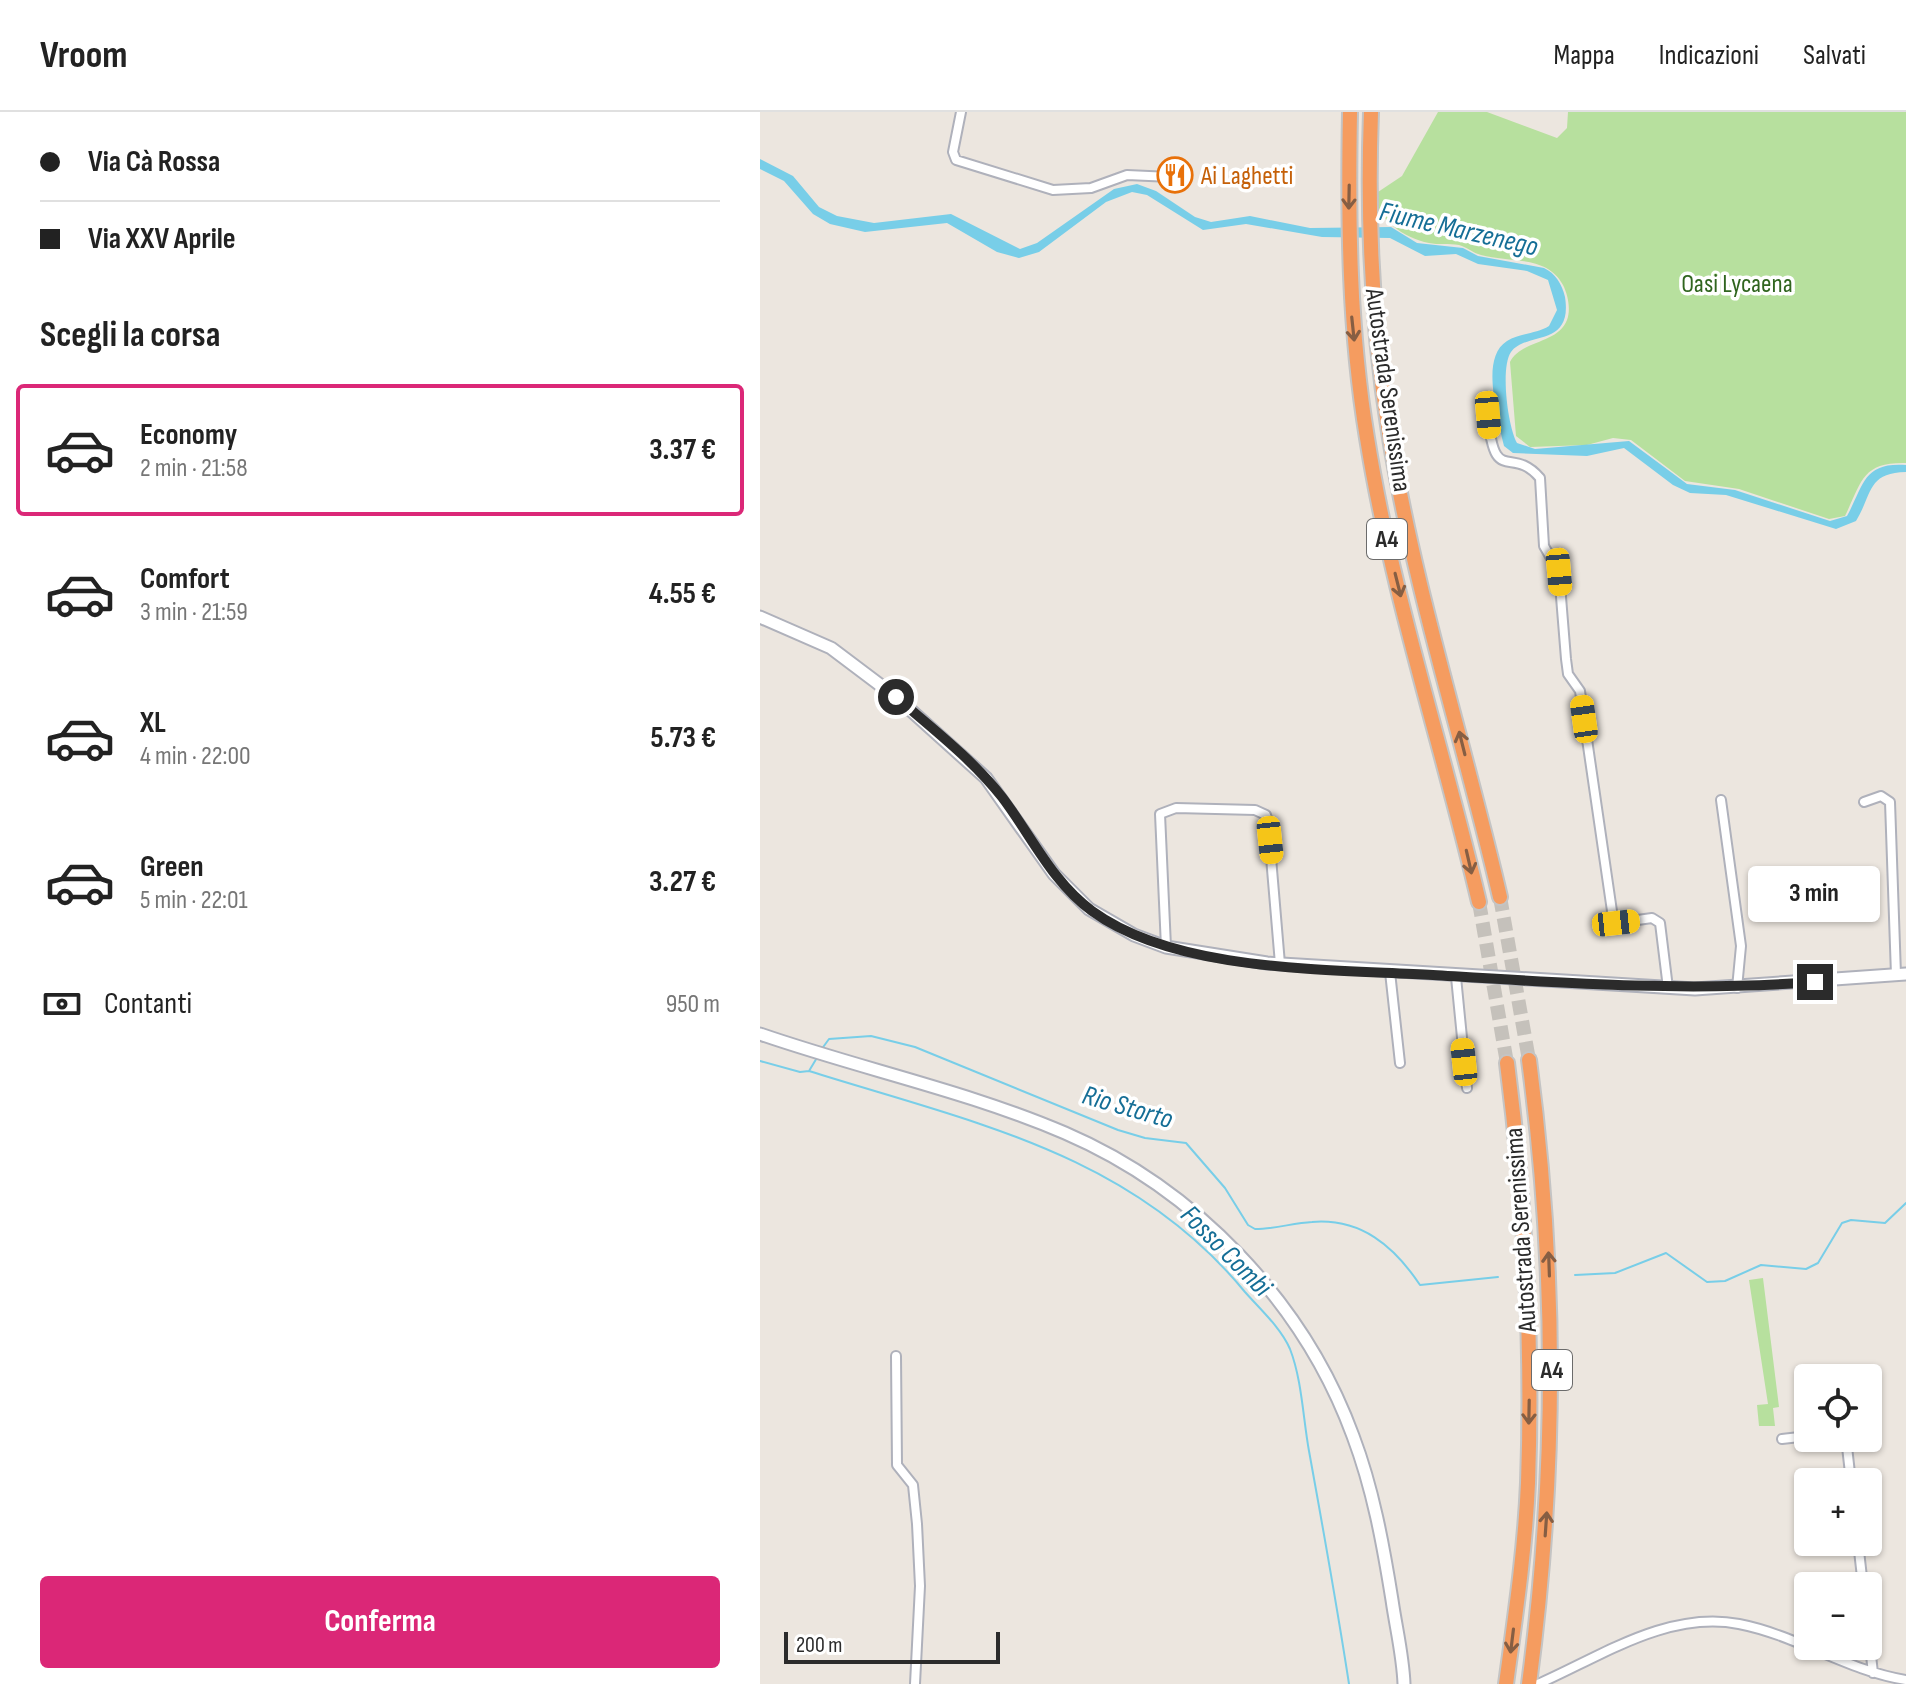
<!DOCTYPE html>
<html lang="it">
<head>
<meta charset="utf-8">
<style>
	:root { --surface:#fff; --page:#f6f6f6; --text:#222; --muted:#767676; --line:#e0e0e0; --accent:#db2777 }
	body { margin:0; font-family:"Sofia Sans Condensed",sans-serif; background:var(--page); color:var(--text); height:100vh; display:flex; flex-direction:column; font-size:30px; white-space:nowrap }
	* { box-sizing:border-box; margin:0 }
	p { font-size:26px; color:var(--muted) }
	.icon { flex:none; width:44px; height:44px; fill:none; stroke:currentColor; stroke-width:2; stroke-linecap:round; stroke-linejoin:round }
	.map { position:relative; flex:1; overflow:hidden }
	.sheet { display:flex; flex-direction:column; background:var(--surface); width:760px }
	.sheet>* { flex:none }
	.guide { display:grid; align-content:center; height:176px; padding:0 40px; background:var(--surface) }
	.tools { position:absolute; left:1034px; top:1252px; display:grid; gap:16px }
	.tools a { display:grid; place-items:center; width:88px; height:88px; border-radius:8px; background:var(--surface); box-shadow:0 2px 6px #0004; font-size:40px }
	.scale { position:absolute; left:24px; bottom:20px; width:216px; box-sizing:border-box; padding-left:8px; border:4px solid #2b2b2b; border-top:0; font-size:22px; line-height:28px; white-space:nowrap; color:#2b2b2b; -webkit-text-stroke:6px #fff; paint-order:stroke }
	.end { position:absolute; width:36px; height:36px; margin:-18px; border:10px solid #2b2b2b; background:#fff; box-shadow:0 0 0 4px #fff }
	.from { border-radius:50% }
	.bubble { position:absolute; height:56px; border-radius:8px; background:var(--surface); box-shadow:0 2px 6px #0004; font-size:26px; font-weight:700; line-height:56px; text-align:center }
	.car { position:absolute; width:24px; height:48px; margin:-24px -12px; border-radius:10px; box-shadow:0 0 6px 2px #0007; background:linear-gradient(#f5c518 24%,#345 0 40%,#f5c518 0 76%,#345 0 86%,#f5c518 0) }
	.guide b { display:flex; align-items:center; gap:28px; height:76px; font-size:30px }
	.guide b+b { border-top:2px solid var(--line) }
	.guide i { width:20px; height:20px; background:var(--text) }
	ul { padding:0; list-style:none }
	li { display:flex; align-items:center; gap:24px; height:132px; margin:0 16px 12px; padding:0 24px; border:4px solid transparent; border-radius:8px }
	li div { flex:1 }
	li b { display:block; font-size:30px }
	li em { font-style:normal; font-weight:700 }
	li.selected { border-color:var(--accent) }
	li>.icon { width:72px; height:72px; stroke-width:1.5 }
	h2 { padding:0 40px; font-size:36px; line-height:96px }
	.pay { display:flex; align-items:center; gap:20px; height:88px; padding:0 40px; font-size:30px }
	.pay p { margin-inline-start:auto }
	.primary-button { display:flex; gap:16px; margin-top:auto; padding:16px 40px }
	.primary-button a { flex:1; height:92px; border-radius:8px; background:var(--accent); color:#fff; font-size:32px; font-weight:700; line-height:92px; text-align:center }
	header { display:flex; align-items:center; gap:48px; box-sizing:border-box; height:112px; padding:0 40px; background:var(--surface); border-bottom:2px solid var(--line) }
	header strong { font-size:38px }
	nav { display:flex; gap:44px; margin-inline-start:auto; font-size:28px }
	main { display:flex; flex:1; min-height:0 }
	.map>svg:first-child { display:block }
	.green { fill:#b7e09e }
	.water { fill:#78cee8 }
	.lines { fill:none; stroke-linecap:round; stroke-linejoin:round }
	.stream { stroke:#78cee8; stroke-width:2 }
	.motorway-tunnel { stroke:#c5c1bb; stroke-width:14; stroke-dasharray:14 7; stroke-linecap:butt }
	.minor-casing { stroke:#afb1bb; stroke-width:12 }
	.secondary-casing { stroke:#afb1bb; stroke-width:15 }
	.motorway-casing { stroke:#c4c4c4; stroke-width:18 }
	.minor { stroke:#fff; stroke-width:8 }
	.secondary { stroke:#fff; stroke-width:11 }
	.motorway { stroke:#f59c60; stroke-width:14 }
	.oneway { stroke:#865e43 }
	.route { stroke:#2b2b2b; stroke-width:10 }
	.labels { text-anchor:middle; stroke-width:7; stroke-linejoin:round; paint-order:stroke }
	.shield { fill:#fff; stroke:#6b6b6b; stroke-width:2 }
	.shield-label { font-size:24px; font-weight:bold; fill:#2b2b2b }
	.food-label { font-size:26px; fill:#c56008; stroke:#fff; text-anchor:start }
	.park-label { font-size:26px; fill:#30651f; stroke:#fff }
	.street-label { font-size:26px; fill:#2b2b2b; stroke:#fff }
	.water-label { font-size:28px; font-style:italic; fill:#156e96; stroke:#fff }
</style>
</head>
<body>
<header>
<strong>Vroom</strong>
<nav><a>Mappa</a><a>Indicazioni</a><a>Salvati</a></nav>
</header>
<main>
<section class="sheet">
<div class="guide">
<b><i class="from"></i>Via Cà Rossa</b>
<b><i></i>Via XXV Aprile</b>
</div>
<h2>Scegli la corsa</h2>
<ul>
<li class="selected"><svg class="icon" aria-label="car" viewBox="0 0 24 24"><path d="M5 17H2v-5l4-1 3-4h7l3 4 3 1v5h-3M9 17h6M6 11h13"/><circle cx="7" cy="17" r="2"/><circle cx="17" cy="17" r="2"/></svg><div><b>Economy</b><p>2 min · 21:58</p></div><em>3.37 €</em></li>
<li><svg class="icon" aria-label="car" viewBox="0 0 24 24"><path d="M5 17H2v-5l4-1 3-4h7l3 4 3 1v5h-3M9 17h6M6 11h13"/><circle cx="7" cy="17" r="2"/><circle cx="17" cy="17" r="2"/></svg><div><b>Comfort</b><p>3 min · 21:59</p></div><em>4.55 €</em></li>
<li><svg class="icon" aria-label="car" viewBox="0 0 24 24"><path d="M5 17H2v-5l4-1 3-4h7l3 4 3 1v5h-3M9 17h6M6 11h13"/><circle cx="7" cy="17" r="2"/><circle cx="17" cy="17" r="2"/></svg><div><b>XL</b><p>4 min · 22:00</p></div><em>5.73 €</em></li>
<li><svg class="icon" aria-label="car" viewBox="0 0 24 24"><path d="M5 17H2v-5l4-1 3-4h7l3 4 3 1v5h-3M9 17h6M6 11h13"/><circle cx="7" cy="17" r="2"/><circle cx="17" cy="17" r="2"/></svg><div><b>Green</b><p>5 min · 22:01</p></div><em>3.27 €</em></li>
</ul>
<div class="pay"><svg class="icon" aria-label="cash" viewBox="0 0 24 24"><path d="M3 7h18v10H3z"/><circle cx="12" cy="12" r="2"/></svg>Contanti<p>950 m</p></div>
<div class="primary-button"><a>Conferma</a></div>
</section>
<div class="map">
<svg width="1146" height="1572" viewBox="0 0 1146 1572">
	<rect width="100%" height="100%" fill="#ece6df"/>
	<path class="green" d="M678,0H727L797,26L807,16L808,0H1146V351C1102,350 1102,369 1085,404L1069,407L979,377L925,369L871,328L853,326L827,333L770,335L756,324L750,250C761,228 798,232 807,208C811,197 808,183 803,173C787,143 750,151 721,143C713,141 707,135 699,133C689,131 678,133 669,131C644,126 616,107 615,82L642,64Z
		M1003,1166L1019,1295L1013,1296L1015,1314H999L997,1293L1008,1292L989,1168Z"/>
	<path class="water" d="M0,47L33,64L59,95L77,104L114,111L191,102L260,137L277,131L354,77L377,72L396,79L435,105L451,110L490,104L550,116L631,115L657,131L703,136L718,144L784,156C795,161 802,172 805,185C813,236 766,219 751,240C740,256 748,315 757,331L775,337L869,329L927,372L975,378L1070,409L1087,404C1104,373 1103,350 1146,353V360C1107,361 1113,381 1096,409L1076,417L966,383L930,381L913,373L864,336L827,344L753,341L744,334L742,326C738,301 720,246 747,229C760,221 776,222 789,214L797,198L788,168L767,159L718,152L696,142L665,144L630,126L562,125L486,112L443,118L387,83L372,80L346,90L279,140L259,146L237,140L187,111L105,120L70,112L53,102L24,69L0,57Z"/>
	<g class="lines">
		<path class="stream" d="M61,938L69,927L111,924L155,935L358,1018L385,1026L426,1031L465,1076L488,1113L495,1117C515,1117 533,1111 552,1110C601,1106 634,1134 660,1173L738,1165
			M0,949L40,960L49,959L58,944
			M49,959C211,1010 371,1041 485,1180C500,1197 521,1216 530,1237C542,1268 543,1306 549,1339C563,1416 577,1494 589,1572
			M815,1163L855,1161L906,1141L947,1170L965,1169L1001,1153L1046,1157L1058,1151L1082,1111L1091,1108L1125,1111L1146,1091"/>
		<path class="motorway-tunnel" d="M740,785L769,948
			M719,790L747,951"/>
		<defs>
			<path id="minor" d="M201,0L193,40L196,48L293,78L331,76L367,63L411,65
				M728,303C734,376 751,332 780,366L784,434L799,460L806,547L808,562L820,579L853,806L856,811L892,806L900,811L908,876
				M961,688L981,834L977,876
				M1104,690L1121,684L1130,690L1136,863
				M406,835L400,702L416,696L495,698L506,703L508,710L520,852
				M630,860L640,951
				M696,865L707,976
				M136,1244L137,1353L153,1373L157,1412L160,1474L155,1572
				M1086,1326L1091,1370
				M1022,1327L1048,1324
				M1098,1430L1103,1474
				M1108,1517L1113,1561
				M778,1572C840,1545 908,1498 979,1512C1036,1523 1088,1559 1146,1568"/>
			<path id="secondary" d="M0,505L71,536L136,585L226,666L294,762L329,797L374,823L406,835L507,851L935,877L1146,862
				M0,922C101,957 207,979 305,1021C435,1077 544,1190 593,1324C613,1377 623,1432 632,1488C636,1516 643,1544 644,1572"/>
			<path id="motorway" d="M590,0C588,110 589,217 607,326C632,483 683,636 719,790
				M611,0C607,107 612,214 629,320C654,477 704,630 740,785
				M746,1572C755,1506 765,1439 768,1371C773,1230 765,1091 747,951
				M769,1572C797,1361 797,1159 769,948"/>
		</defs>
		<use href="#minor" class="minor-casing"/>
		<use href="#secondary" class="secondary-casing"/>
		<use href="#motorway" class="motorway-casing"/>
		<use href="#minor" class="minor"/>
		<use href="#secondary" class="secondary"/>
		<use href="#motorway" class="motorway"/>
	</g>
	<defs><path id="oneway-shaft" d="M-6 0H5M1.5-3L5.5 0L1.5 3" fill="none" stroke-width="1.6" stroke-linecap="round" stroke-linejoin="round" transform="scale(2)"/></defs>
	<g class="oneway">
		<use href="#oneway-shaft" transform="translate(589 85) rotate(91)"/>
		<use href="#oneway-shaft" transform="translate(593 217) rotate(84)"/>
		<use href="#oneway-shaft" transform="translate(638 473) rotate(76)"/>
		<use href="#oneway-shaft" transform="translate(702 631) rotate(-104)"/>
		<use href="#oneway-shaft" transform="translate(709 750) rotate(77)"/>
		<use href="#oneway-shaft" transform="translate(789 1152) rotate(-92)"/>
		<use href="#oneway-shaft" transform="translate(769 1300) rotate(91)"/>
		<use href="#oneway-shaft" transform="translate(786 1412) rotate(-86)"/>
		<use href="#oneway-shaft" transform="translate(752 1529) rotate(97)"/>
	</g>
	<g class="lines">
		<path class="route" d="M136,585C173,617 212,647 242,685C271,723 292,770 332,799C417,861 570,857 673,863C801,871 927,880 1055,870"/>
	</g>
	<defs>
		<symbol id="restaurant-ring" viewBox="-11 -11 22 22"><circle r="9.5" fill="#fff" stroke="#e8710a" stroke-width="1.5"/><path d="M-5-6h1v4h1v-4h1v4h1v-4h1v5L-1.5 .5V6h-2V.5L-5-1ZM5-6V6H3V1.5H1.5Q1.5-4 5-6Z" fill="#e8710a"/></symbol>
	</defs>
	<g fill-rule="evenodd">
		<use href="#restaurant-ring" x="395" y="43" width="40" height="40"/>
	</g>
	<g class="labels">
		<g class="shield">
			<rect x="607" y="407" width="40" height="40" rx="6"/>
			<rect x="772" y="1238" width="40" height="40" rx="6"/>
		</g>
		<g class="shield-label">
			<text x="627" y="435">A4</text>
			<text x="792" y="1266">A4</text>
		</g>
		<g class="food-label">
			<text x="441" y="72">Ai Laghetti</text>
		</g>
		<g class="park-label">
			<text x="977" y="180">Oasi Lycaena</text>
		</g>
		<g class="street-label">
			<text transform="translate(629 278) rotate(82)" y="9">Autostrada Serenissima</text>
			<text transform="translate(760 1118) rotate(-94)" y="9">Autostrada Serenissima</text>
		</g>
		<g class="water-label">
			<text transform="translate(699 116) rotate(13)" y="10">Fiume Marzenego</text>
			<text transform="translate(368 994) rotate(16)" y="10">Rio Storto</text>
			<text transform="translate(467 1138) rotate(45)" y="10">Fosso Combi</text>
		</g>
	</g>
</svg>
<div class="tools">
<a><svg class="icon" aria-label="locate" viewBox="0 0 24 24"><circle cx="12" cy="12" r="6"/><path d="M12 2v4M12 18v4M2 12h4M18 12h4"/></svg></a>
<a>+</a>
<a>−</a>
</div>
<div class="scale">200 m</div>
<i class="end from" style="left:136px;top:585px"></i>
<i class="end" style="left:1055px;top:870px"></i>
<div class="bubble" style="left:988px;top:754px;width:132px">3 min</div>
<i class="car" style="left:728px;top:303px;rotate:175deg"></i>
<i class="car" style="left:799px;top:460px;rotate:175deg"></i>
<i class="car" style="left:824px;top:607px;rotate:352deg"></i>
<i class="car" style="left:510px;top:728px;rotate:174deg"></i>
<i class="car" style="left:856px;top:811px;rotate:84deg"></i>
<i class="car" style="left:704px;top:950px;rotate:354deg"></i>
</div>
</main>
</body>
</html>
